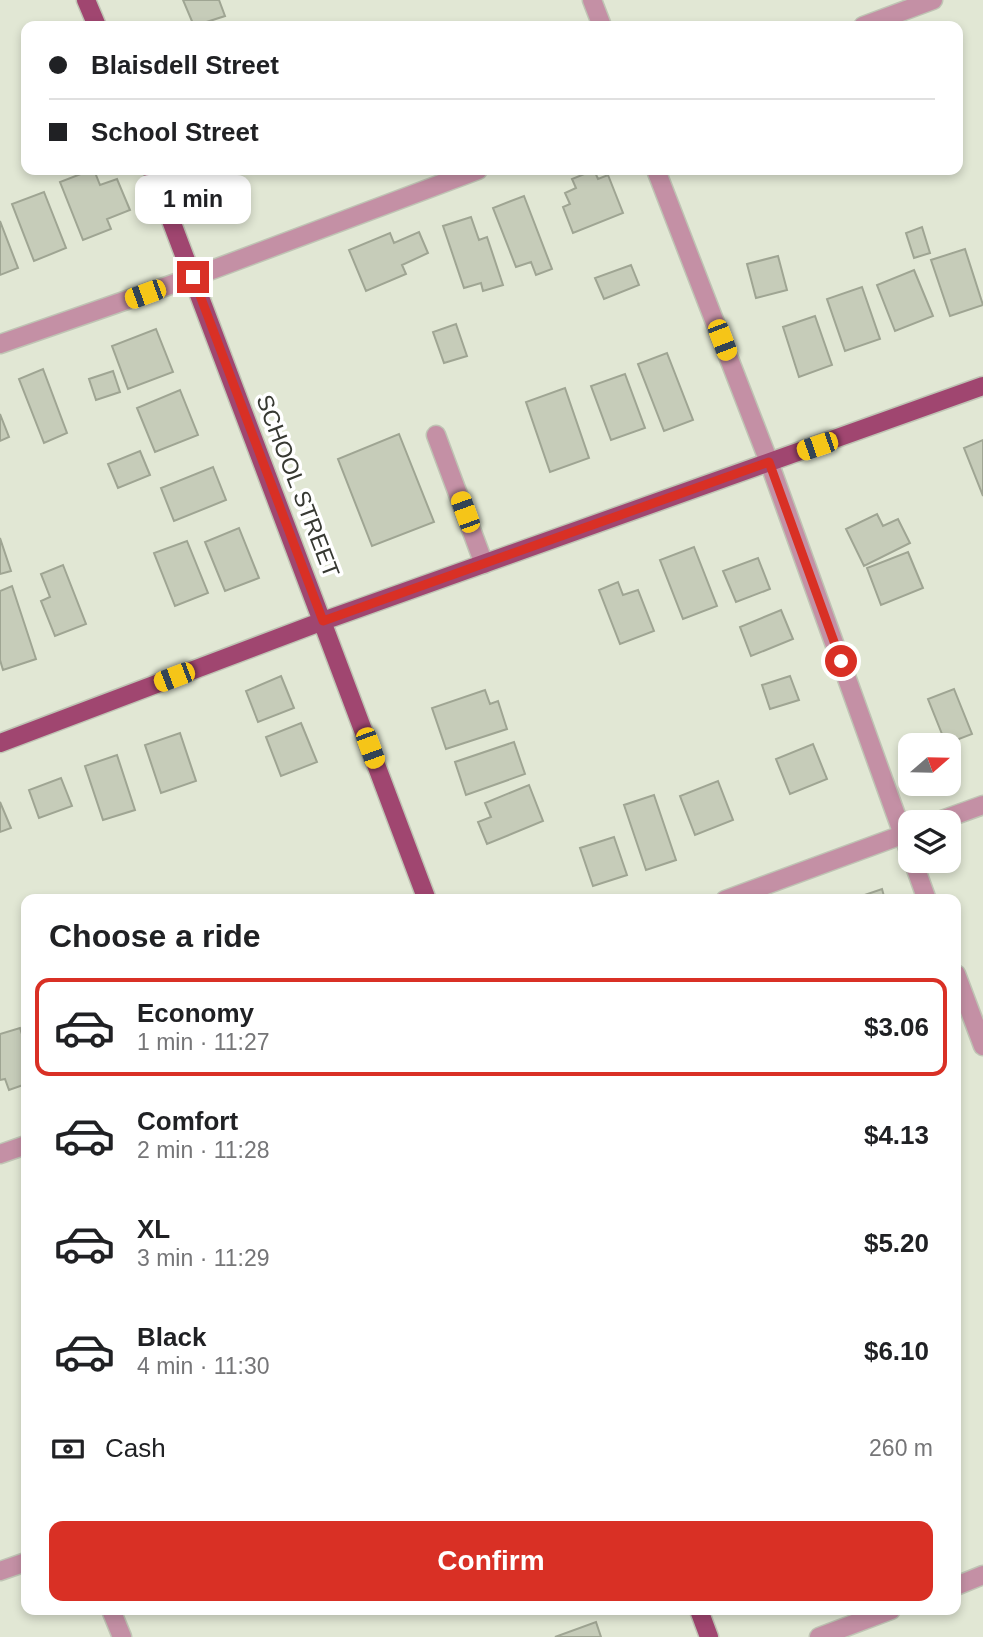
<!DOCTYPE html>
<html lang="en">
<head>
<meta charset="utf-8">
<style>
	:root { --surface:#fff; --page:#f6f6f6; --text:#202124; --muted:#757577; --line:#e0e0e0; --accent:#d93025 }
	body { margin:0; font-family:Helvetica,sans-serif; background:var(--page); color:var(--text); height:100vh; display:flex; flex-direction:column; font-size:26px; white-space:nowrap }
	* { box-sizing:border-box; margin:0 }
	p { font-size:23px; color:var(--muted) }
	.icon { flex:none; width:38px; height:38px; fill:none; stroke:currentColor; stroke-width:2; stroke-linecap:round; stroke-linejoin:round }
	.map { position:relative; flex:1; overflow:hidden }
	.sheet { position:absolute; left:21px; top:894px; width:940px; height:721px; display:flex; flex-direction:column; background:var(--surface); border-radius:14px; box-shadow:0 4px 10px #0003 }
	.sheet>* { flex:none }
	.guide { position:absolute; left:21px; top:21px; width:942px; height:154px; border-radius:14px; box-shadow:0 4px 10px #0003; display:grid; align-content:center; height:154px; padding:0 28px; background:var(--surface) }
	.needle { width:46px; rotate:70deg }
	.controls { position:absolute; left:898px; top:733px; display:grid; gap:14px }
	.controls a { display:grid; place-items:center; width:63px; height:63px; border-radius:14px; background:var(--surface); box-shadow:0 4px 10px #0003; font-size:35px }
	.end { position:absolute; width:32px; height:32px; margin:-16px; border:9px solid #d93025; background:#fff; box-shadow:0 0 0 4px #fff }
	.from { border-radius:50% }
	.bubble { position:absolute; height:49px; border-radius:14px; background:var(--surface); box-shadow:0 4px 10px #0003; font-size:23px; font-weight:800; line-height:49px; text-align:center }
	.car { position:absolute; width:21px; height:42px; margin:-21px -10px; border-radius:9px; box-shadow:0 0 5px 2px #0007; background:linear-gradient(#f5c518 24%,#345 0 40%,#f5c518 0 76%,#345 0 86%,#f5c518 0) }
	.guide b { display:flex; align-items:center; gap:24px; height:66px; font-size:26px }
	.guide b+b { border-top:2px solid var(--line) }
	.guide i { width:18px; height:18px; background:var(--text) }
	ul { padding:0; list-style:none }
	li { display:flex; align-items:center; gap:21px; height:98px; margin:0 14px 10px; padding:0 14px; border:4px solid transparent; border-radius:14px }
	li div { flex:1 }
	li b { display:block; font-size:26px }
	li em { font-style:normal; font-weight:800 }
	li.active { border-color:var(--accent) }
	li>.icon { width:63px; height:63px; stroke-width:1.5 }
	h2 { padding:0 28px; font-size:32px; line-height:84px }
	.pay { display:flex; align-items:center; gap:18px; height:77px; padding:0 28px; font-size:26px }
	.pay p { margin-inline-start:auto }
	.cta { display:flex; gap:14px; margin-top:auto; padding:14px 28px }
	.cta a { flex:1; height:80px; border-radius:14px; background:var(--accent); color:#fff; font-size:28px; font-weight:800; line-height:80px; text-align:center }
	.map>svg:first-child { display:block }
	.building { fill:#c6ccb9; stroke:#9fa593; stroke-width:2 }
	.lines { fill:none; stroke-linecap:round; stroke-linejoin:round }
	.minor-casing { stroke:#bfc4b4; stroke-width:21 }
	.major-casing { stroke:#bfc4b4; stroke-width:21 }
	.minor { stroke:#c490a5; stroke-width:18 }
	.major { stroke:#a04670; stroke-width:18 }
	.route { stroke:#d93025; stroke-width:9 }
	.labels { text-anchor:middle; stroke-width:7; stroke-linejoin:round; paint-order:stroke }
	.street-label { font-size:23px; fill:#373932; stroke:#fff }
</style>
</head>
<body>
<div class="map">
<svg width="983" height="1637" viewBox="0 0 983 1637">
	<rect width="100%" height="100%" fill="#e1e7d4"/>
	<path class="building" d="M183,0H219L225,16L194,26Z
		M91,170H94L100,185L117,179L130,210L107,219L111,229L83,240L60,182Z
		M594,170L598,179L608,175L623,213L573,233L563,207L570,204L565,193L576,188L572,179Z
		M44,192L66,248L34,261L12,204Z
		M524,196L552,269L536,275L531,262L516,267L493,208Z
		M471,217L479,240L487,237L503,285L483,291L481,283L464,288L443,226Z
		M0,221L18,268L0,275Z
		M922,227L930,253L914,258L906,233Z
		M419,232L428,253L402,265L406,274L366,291L349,250L390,233L394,243Z
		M965,249L983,305L950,316L931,260Z
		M778,256L787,290L756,298L747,264Z
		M631,265L639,285L604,299L595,278Z
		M914,270L933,316L895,331L877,285Z
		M862,287L880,339L845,351L827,299Z
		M815,316L832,365L799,377L783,327Z
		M456,324L467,356L444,363L433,332Z
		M156,329L173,372L128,389L112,346Z
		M667,353L693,420L664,431L638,364Z
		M43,369L67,433L44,443L19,379Z
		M113,371L120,392L96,400L89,379Z
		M625,374L645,428L611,440L591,386Z
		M565,388L589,458L550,472L526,402Z
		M180,390L198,435L155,452L137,408Z
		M0,414L9,437L0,441Z
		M399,434L434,522L372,546L338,459Z
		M983,440V496L964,448Z
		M140,451L150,475L118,488L108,464Z
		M213,467L226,500L174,521L161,488Z
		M877,514L883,526L898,519L910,543L864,566L846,529Z
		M239,528L259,578L225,591L205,542Z
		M0,538L11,571L0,574Z
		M187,541L208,593L175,606L154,553Z
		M694,547L717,606L683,619L660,560Z
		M908,552L923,588L881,605L867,568Z
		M758,558L770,589L736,602L723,571Z
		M63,565L86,624L55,636L41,601L50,597L41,574Z
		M618,582L623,595L638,590L654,631L620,644L599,590Z
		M12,586L36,659L3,670L0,660V591Z
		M781,610L793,639L751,656L740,627Z
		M281,676L294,708L258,722L246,691Z
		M790,676L799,700L770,709L762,685Z
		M954,689L972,734L946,744L928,699Z
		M485,690L490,704L498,701L507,729L446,749L432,708Z
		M301,723L317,762L281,776L266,737Z
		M180,733L196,781L161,793L145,745Z
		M514,742L525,774L466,795L455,762Z
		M813,744L827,779L790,794L776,759Z
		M117,755L135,810L103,820L85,766Z
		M61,778L72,806L39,818L29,790Z
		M718,781L733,820L695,835L680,796Z
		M529,785L543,821L487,844L478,822L491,817L485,803Z
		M654,795L676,860L646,870L624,805Z
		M0,802L11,828L0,832Z
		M614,837L627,875L593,886L580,848Z
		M882,889L885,900H850Z
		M20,1028L26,1047V1084L9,1090L5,1079L0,1080V1034Z
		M596,1622L601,1637H555Z"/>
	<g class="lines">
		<defs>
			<path id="minor" d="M592,0L602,26
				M863,26L933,0
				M656,170L769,462L910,854
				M0,344L193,277L478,170
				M436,435L484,564
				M936,822L983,805
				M913,861L927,900
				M725,900L910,832
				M956,974L983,1046
				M0,1154L26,1145
				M0,1571L26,1562
				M956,1586L983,1575
				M111,1610L122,1637
				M819,1637L891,1610"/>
			<path id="major" d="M86,0L97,26
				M152,170L427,900
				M0,743L323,621L983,386
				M699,1610L709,1637"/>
		</defs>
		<use href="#minor" class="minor-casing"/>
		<use href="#major" class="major-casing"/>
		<use href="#minor" class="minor"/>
		<use href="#major" class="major"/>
	</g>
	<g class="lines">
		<path class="route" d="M193,277L323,621L769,462L841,661"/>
	</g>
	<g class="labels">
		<g class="street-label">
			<text transform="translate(298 486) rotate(69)" y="8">SCHOOL STREET</text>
		</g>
	</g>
</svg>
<div class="controls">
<a><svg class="needle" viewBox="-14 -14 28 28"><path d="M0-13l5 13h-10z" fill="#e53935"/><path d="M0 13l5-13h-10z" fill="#757577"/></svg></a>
<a><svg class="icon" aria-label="layers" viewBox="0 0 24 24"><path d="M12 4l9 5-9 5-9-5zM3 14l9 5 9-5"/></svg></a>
</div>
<i class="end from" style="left:841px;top:661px"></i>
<i class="end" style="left:193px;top:277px"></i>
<div class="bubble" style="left:135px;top:175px;width:116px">1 min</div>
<i class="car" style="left:145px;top:294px;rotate:250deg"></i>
<i class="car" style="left:722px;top:340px;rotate:159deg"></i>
<i class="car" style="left:817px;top:446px;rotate:251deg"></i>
<i class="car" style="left:465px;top:512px;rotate:340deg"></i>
<i class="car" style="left:174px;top:677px;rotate:249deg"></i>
<i class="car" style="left:370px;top:748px;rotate:160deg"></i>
<div class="guide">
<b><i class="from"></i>Blaisdell Street</b>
<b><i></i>School Street</b>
</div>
<section class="sheet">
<h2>Choose a ride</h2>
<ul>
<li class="active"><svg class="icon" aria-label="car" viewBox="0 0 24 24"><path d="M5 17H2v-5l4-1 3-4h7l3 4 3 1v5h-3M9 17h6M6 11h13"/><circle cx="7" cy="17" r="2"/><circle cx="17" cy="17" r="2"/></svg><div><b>Economy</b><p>1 min · 11:27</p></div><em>$3.06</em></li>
<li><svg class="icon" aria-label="car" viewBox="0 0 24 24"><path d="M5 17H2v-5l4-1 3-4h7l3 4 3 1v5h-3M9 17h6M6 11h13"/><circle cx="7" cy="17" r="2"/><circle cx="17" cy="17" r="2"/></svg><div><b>Comfort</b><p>2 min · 11:28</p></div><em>$4.13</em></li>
<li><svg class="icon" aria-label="car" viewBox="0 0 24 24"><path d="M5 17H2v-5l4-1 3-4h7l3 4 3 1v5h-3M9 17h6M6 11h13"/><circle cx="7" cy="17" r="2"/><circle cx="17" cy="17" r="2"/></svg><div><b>XL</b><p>3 min · 11:29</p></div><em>$5.20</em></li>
<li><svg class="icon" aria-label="car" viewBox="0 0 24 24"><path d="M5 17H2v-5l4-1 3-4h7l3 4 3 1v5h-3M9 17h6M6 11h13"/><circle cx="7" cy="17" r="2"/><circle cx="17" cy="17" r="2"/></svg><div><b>Black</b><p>4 min · 11:30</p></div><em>$6.10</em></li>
</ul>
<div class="pay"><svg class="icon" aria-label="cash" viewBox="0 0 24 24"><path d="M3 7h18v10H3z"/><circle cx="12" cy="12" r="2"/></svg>Cash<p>260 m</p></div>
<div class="cta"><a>Confirm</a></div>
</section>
</div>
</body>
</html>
